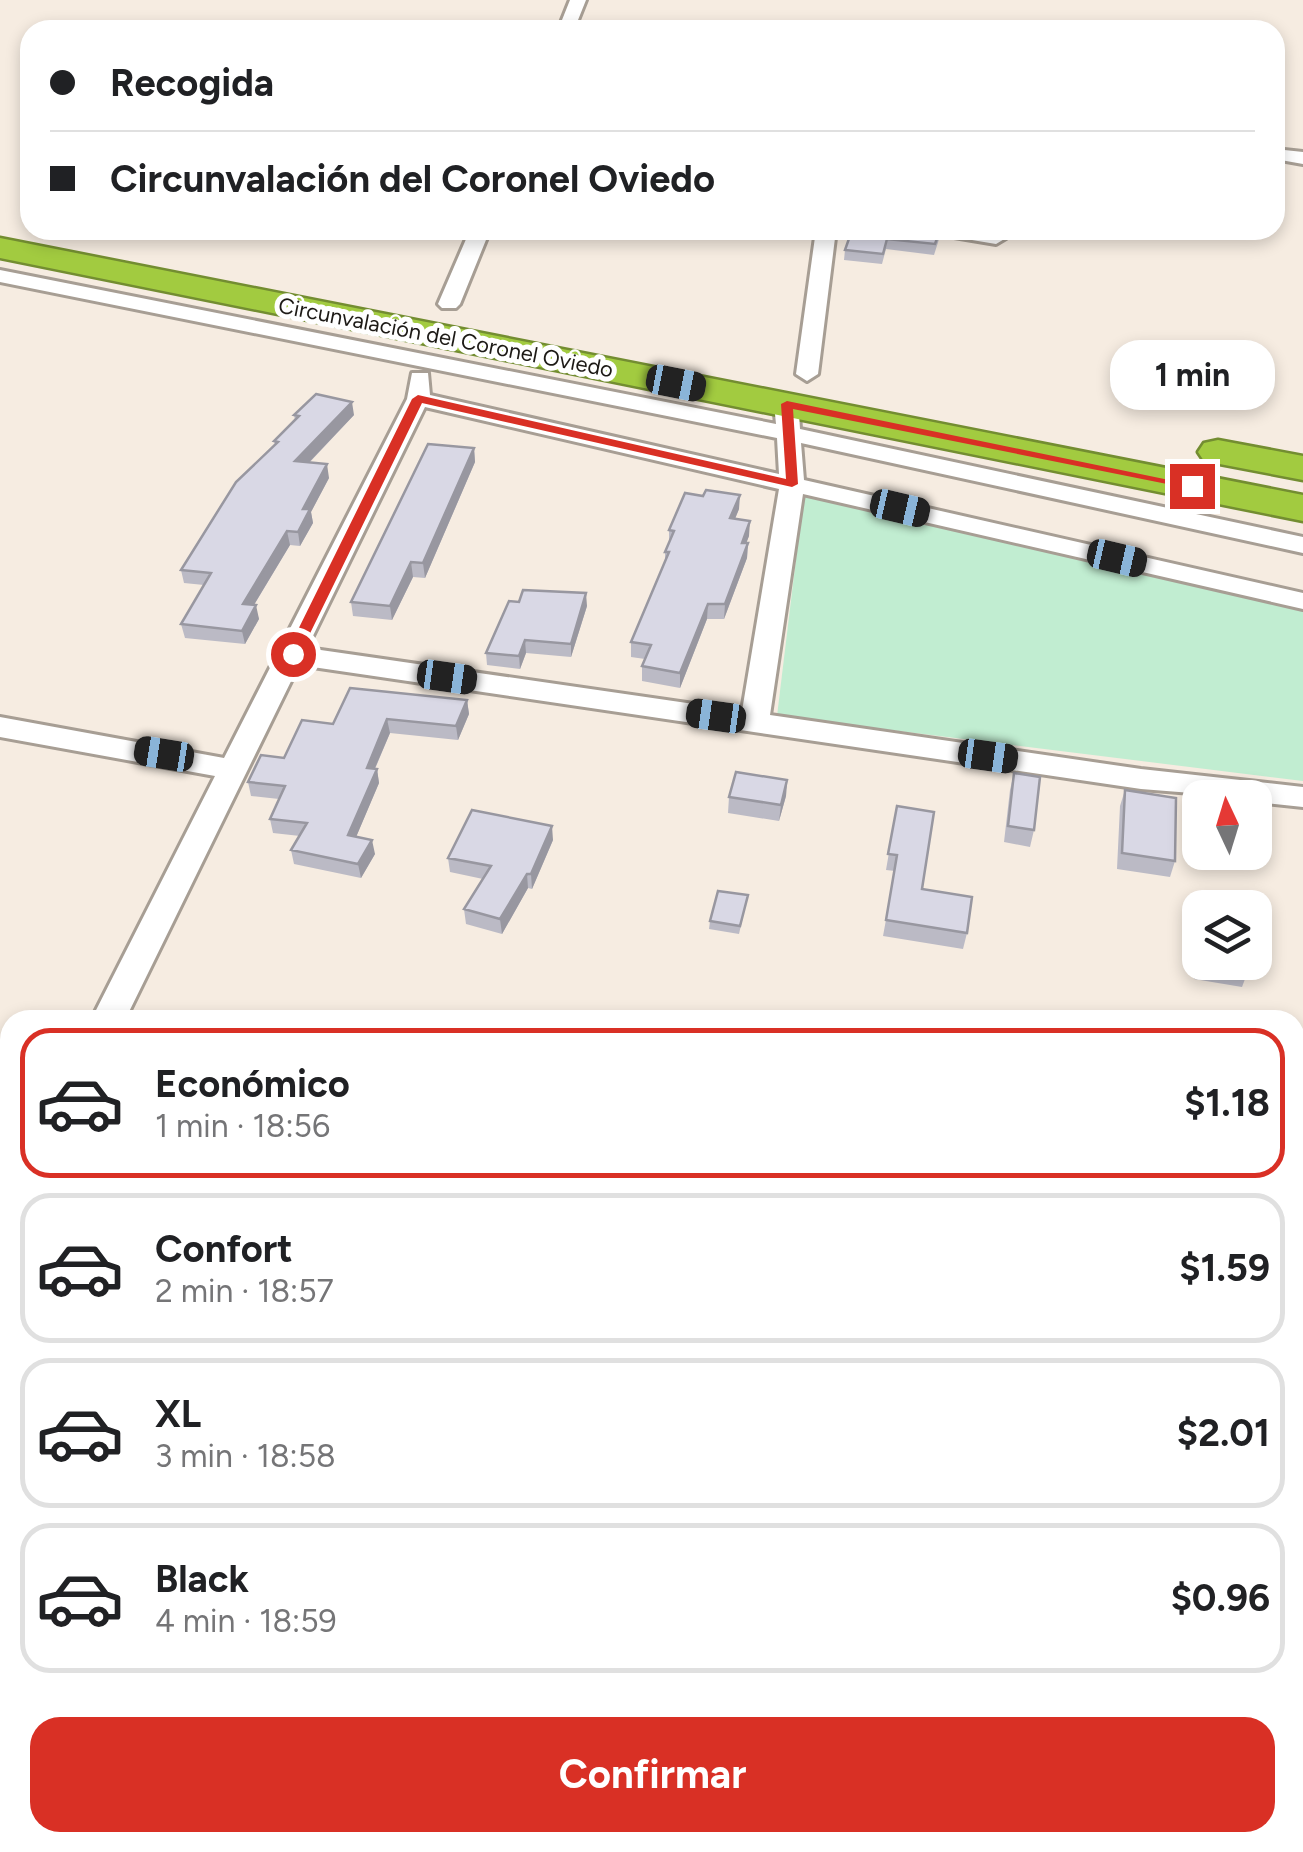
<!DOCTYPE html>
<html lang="es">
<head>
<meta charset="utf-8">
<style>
	:root { --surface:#fff; --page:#f2f2f2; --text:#202124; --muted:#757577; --line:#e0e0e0; --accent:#d93025 }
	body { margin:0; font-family:Figtree,sans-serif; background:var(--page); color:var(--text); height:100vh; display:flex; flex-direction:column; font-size:38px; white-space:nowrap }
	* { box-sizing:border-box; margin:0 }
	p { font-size:32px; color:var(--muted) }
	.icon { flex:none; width:55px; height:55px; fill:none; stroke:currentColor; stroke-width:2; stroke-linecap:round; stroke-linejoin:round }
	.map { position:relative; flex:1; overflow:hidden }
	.sheet { position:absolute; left:0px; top:1010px; width:1305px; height:842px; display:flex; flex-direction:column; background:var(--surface); border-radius:30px 30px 0 0; box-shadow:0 5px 15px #0003 }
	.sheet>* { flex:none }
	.hud { position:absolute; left:20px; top:20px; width:1265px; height:220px; border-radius:30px; box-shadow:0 5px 15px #0003; display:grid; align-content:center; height:220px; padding:0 30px; background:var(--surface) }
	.needle { width:65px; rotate:356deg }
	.tools { position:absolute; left:1182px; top:780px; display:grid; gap:20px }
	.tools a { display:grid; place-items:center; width:90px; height:90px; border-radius:20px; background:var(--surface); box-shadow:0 5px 15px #0003; font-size:50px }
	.end { position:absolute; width:45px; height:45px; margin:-22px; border:12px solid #d93025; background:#fff; box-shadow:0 0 0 5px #fff }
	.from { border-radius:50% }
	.bubble { position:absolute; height:70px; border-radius:30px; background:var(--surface); box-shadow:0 5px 15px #0003; font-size:32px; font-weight:700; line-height:70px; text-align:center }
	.car { position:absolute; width:30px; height:60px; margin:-30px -15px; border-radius:12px; box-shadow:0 0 8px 2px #0007; background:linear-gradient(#222 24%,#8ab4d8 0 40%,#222 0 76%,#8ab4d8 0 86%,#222 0) }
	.hud b { display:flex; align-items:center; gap:35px; height:95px; font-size:38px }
	.hud b+b { border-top:2px solid var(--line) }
	.hud i { width:25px; height:25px; background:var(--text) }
	ul { padding:18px 0 0; list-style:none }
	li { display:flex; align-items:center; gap:30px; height:150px; margin:0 20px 15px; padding:0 10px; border:5px solid var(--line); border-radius:30px }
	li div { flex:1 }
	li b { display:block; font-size:38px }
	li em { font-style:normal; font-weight:700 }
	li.current { border-color:var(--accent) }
	li>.icon { width:90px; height:90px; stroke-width:1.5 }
	.primary-button { display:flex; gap:20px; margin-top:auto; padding:20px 30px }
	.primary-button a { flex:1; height:115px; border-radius:30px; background:var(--accent); color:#fff; font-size:40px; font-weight:700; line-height:115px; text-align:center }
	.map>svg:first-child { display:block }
	.green { fill:#c1edd1 }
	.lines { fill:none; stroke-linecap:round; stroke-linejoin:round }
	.street-casing { stroke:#a79e94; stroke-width:6 }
	.highway-casing { stroke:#738d31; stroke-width:5 }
	.street { fill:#fff; fill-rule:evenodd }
	.highway { fill:#a2cb40; fill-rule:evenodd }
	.wall { fill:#bbbac5 }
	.shaded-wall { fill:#9897a0 }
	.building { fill:#d9d8e5; stroke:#9897a0; stroke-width:2.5 }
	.route { fill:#d93025 }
	.labels { text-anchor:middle; stroke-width:10; stroke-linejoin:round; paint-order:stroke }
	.far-street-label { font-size:22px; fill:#1d1a16; stroke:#fff }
</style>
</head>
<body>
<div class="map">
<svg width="1303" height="1852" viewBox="0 0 1303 1852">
	<rect width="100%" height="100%" fill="#f6ece1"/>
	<path class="green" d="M804,493L1303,609V781L777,716Z"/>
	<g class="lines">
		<defs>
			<path id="street" d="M570,0H586L574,30H558Z
				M1275,149L1303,152V164L1275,159Z
				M470,230H490L460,304L456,308H442L438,304Z
				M816,230H836L818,374L807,381L796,374Z
				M938,230H984L1006,238L996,244L948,236Z
				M0,270L776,424L775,414L787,407L799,414L800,429L1303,537V553L801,443L804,480L1303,593V609L803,494L770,715L1141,769L1303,787V807L1255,802V798L1141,789L299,665L125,1020H91L215,776L0,737V717L224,758L407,399L412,373H428L430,395L779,474L777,438L0,282ZM425,407L779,489L742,711L307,648Z
				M10,1201V1252L0,1256V1204Z"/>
			<path id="highway" d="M0,238L1303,495V521L0,258Z
				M1218,440L1303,456V480L1204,461L1198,452L1204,443Z"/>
		</defs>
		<use href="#street" class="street-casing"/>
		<use href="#highway" class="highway-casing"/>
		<use href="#street" class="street"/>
		<use href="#highway" class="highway"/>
	</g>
	<path class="wall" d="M852,230L940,236L934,255L886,249L882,264L844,260L845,250Z
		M294,415H354L309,463L329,478L311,512L313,523L300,546L290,545L254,605L259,619L245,644L185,638L181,624L204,585L184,583L181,570L275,445L274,441L295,420Z
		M474,448L475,462L425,578L413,577L392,620L353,616L351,602Z
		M739,509L735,519L749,536L746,543H748L747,558L724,619H707L680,688L642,681V666L645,659L631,657V642L665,561V552L669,542V530Z
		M587,606L571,657L526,653L520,669L487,665L486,653Z
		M467,700L469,714L458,740L390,733L375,769H377L379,783L356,837L375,854L361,878L294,864L291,850L300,836L273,833L270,819L279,799L251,796L248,782L333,724Z
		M1014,773L1034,830L1030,847L1004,842L1010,790Z
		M787,780L786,796L779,821L728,813L729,797Z
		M1125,790L1175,861L1170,877L1117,869L1120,806Z
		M897,806L922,889L967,933L963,949L883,936L895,871L886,870Z
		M553,840L532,889L528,888L502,934L466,924L464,909L483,879L450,872L448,858Z
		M748,895L739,934L709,929L710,921Z
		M1200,934V962H1248V971L1242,987L1194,979L1195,947Z"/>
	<path class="shaded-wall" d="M352,402L354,415L297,475L295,461Z
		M474,448L475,462L425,578L423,563Z
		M327,464L329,478L311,512L313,523L300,546L298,532L303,509Z
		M740,495L739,509L729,533L730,518Z
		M750,521L749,536L741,557L742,543Z
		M287,531L290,545L246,618L243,604Z
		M748,543L747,558L724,619L725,604Z
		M411,562L413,577L392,620L390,606Z
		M586,593L587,606L571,657V644Z
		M708,604L707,619L680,688V673Z
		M256,605L259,619L245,644L242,631Z
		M525,640L526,653L520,669L519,656Z
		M467,700L469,714L458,740L456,726Z
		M387,719L390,733L369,782L367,768Z
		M377,769L379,783L351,849L348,835Z
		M787,780L786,796L779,821L781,805Z
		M552,826L553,840L532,889L531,874Z
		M372,840L375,854L361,878L358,864Z
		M527,874L528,888L502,934L500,919Z"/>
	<path class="building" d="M852,230H940L935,244L887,239L883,254L845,250Z
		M316,394L352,402L295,461L327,464L303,509H310L298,532L287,531L243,604L256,605L242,631L181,624L211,573L181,570L236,482L278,442L274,441L299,416L294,415Z
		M428,444L474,448L423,563L411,562L390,606L351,602Z
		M706,490L740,495L730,518L750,521L742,543H748L725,604H708L680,673L642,666L651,645L631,642L669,552H665L674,531L669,530L685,493L703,496Z
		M523,590L586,593L571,644L525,640L519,656L486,653L509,601L519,602Z
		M350,688L467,700L456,726L387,719L367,768L377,769L348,835L372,840L358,864L291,850L307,823L270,819L285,786L248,782L261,755L284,758L302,720L333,724Z
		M736,772L787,780L781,805L729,797Z
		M1014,773L1040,777L1034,830L1008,826Z
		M1125,790L1176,798L1175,861L1122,853Z
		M897,806L934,812L922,889L972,897L967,933L886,920L897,855L888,854Z
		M472,810L552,826L531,874H527L500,919L464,909L491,866L448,858Z
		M718,891L748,895L740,926L710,921Z
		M1201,962H1248V971L1201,963Z"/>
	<path class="route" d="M418,395L786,479L781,404L787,401L1198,486L1192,489L793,409L798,484L792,487L422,403L300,654L288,658L286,654L412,399Z"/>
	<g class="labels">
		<g class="far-street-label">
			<text transform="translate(446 337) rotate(11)" y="8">Circunvalación del Coronel Oviedo</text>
		</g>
	</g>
</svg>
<div class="tools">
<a><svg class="needle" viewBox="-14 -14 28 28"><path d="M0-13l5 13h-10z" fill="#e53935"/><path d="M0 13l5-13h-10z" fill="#757577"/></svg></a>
<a><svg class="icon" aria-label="layers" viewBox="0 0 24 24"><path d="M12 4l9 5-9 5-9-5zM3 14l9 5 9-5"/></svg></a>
</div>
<i class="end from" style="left:293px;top:654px"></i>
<i class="end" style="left:1192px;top:486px"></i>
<div class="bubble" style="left:1110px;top:340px;width:165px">1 min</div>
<i class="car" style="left:676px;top:383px;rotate:101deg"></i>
<i class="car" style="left:900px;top:508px;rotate:103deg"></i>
<i class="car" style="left:1117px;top:558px;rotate:103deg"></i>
<i class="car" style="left:447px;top:677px;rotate:98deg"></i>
<i class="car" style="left:716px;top:716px;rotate:278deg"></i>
<i class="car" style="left:164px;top:754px;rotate:279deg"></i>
<i class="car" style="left:988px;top:756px;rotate:98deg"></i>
<div class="hud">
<b><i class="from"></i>Recogida</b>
<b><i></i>Circunvalación del Coronel Oviedo</b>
</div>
<section class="sheet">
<ul>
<li class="current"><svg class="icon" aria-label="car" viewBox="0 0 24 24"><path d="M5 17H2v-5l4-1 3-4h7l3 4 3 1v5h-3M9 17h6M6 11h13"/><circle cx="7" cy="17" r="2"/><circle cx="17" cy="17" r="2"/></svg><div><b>Económico</b><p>1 min · 18:56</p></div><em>$1.18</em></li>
<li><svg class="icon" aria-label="car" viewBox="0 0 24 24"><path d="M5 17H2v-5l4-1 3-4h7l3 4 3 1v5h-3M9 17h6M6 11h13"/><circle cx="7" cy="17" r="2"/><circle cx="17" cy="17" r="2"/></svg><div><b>Confort</b><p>2 min · 18:57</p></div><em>$1.59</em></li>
<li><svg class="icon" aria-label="car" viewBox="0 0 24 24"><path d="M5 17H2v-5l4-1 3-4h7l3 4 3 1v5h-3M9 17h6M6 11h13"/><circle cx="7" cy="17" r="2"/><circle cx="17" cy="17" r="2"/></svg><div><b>XL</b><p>3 min · 18:58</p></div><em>$2.01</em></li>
<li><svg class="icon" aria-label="car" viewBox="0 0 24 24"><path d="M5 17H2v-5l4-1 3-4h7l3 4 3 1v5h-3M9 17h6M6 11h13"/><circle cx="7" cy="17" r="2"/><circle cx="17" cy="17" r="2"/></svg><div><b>Black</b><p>4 min · 18:59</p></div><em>$0.96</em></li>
</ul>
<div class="primary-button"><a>Confirmar</a></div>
</section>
</div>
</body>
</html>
